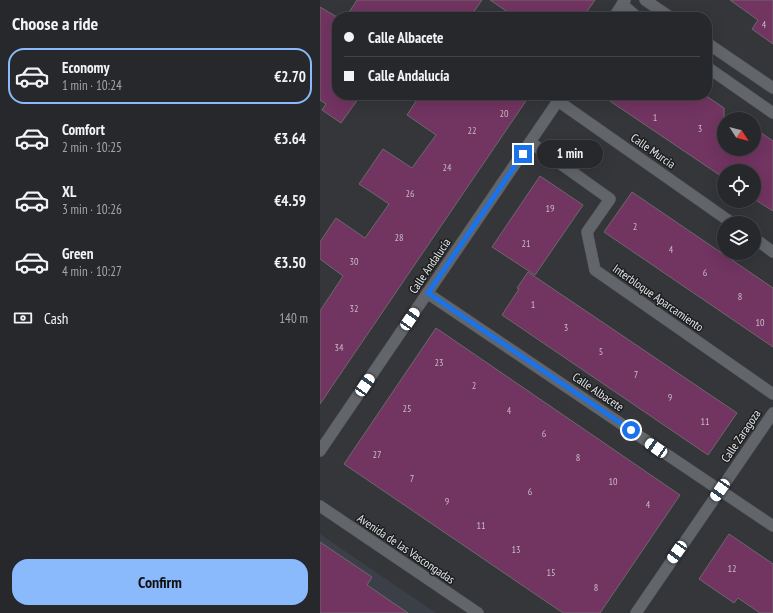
<!DOCTYPE html>
<html lang="en">
<head>
<meta charset="utf-8">
<style>
	:root { --surface:#27282c; --page:#2f3034; --text:#f1f3f6; --muted:#a4a6a9; --line:#434448; --accent:#8abafc }
	body { margin:0; font-family:"PT Sans Narrow",sans-serif; background:var(--page); color:var(--text); height:100vh; display:flex; flex-direction:column; font-size:15px; white-space:nowrap }
	* { box-sizing:border-box; margin:0 }
	p { font-size:13px; color:var(--muted) }
	.icon { flex:none; width:22px; height:22px; fill:none; stroke:currentColor; stroke-width:2; stroke-linecap:round; stroke-linejoin:round }
	.map { position:relative; flex:1; overflow:hidden }
	.details { display:flex; flex-direction:column; background:var(--surface); width:320px }
	.details>* { flex:none }
	.hud { position:absolute; left:12px; top:12px; width:380px; height:88px; border-radius:16px; box-shadow:0 4px 16px #0002,0 0 0 1px var(--line); display:grid; align-content:center; height:88px; padding:0 12px; background:var(--surface) }
	.needle { width:26px; rotate:126deg }
	.controls { position:absolute; left:397px; top:112px; display:grid; gap:8px }
	.controls a { display:grid; place-items:center; width:44px; height:44px; border-radius:50%; background:var(--surface); box-shadow:0 4px 16px #0002,0 0 0 1px var(--line); font-size:20px }
	.end { position:absolute; width:18px; height:18px; margin:-9px; border:5px solid #1a73e8; background:#fff; box-shadow:0 0 0 2px #fff }
	.from { border-radius:50% }
	.bubble { position:absolute; height:28px; border-radius:14px; background:var(--surface); box-shadow:0 4px 16px #0002,0 0 0 1px var(--line); font-size:13px; font-weight:800; line-height:28px; text-align:center }
	.car { position:absolute; width:12px; height:24px; margin:-12px -6px; border-radius:5px; box-shadow:0 0 3px 1px #0007; background:linear-gradient(#fff 24%,#345 0 40%,#fff 0 76%,#345 0 86%,#fff 0) }
	.hud b { display:flex; align-items:center; gap:14px; height:38px; font-size:15px }
	.hud b+b { border-top:1px solid var(--line) }
	.hud i { width:10px; height:10px; background:var(--text) }
	ul { padding:0; list-style:none }
	li { display:flex; align-items:center; gap:12px; height:56px; margin:0 8px 6px; padding:0 4px; border:2px solid transparent; border-radius:16px }
	li div { flex:1 }
	li b { display:block; font-size:15px }
	li em { font-style:normal; font-weight:800 }
	li.on { border-color:var(--accent) }
	li>.icon { width:36px; height:36px; stroke-width:1.5 }
	h2 { padding:0 12px; font-size:18px; line-height:48px }
	.pay { display:flex; align-items:center; gap:10px; height:44px; padding:0 12px; font-size:15px }
	.pay p { margin-inline-start:auto }
	.action { display:flex; gap:8px; margin-top:auto; padding:8px 12px }
	.action a { flex:1; height:46px; border-radius:16px; background:var(--accent); color:#111; font-size:16px; font-weight:800; line-height:46px; text-align:center }
	main { display:flex; flex:1; min-height:0 }
	.map>svg:first-child { display:block }
	.built { fill:#3a3f48 }
	.building { fill:#723461; stroke:#6d686b }
	.lines { fill:none; stroke-linecap:round; stroke-linejoin:round }
	.minor-casing { stroke:#535559; stroke-width:12 }
	.minor { stroke:#626569; stroke-width:11 }
	.route { stroke:#1a73e8; stroke-width:5 }
	.labels { text-anchor:middle; stroke-width:3; stroke-linejoin:round; paint-order:stroke }
	.number-label { font-size:10px; fill:#c8bac6 }
	.street-label { font-size:12px; fill:#e4e6e8; stroke:#1c1d1f }
</style>
</head>
<body>
<main>
<section class="details">
<h2>Choose a ride</h2>
<ul>
<li class="on"><svg class="icon" aria-label="car" viewBox="0 0 24 24"><path d="M5 17H2v-5l4-1 3-4h7l3 4 3 1v5h-3M9 17h6M6 11h13"/><circle cx="7" cy="17" r="2"/><circle cx="17" cy="17" r="2"/></svg><div><b>Economy</b><p>1 min · 10:24</p></div><em>€2.70</em></li>
<li><svg class="icon" aria-label="car" viewBox="0 0 24 24"><path d="M5 17H2v-5l4-1 3-4h7l3 4 3 1v5h-3M9 17h6M6 11h13"/><circle cx="7" cy="17" r="2"/><circle cx="17" cy="17" r="2"/></svg><div><b>Comfort</b><p>2 min · 10:25</p></div><em>€3.64</em></li>
<li><svg class="icon" aria-label="car" viewBox="0 0 24 24"><path d="M5 17H2v-5l4-1 3-4h7l3 4 3 1v5h-3M9 17h6M6 11h13"/><circle cx="7" cy="17" r="2"/><circle cx="17" cy="17" r="2"/></svg><div><b>XL</b><p>3 min · 10:26</p></div><em>€4.59</em></li>
<li><svg class="icon" aria-label="car" viewBox="0 0 24 24"><path d="M5 17H2v-5l4-1 3-4h7l3 4 3 1v5h-3M9 17h6M6 11h13"/><circle cx="7" cy="17" r="2"/><circle cx="17" cy="17" r="2"/></svg><div><b>Green</b><p>4 min · 10:27</p></div><em>€3.50</em></li>
</ul>
<div class="pay"><svg class="icon" aria-label="cash" viewBox="0 0 24 24"><path d="M3 7h18v10H3z"/><circle cx="12" cy="12" r="2"/></svg>Cash<p>140 m</p></div>
<div class="action"><a>Confirm</a></div>
</section>
<div class="map">
<svg width="453" height="613" viewBox="0 0 453 613">
	<rect width="100%" height="100%" fill="#34363a"/>
	<path class="built" d="M0,534L116,613H0Z"/>
	<path class="building" d="M37,0H162L150,17H26Z
		M170,0H275L263,17H195Z
		M410,0H453V44L432,29L438,20Z
		M0,7L17,17V95H41L21,123L2,110L6,104L0,100Z
		M100,95H210L0,404V311L23,276L0,259V242L16,218L45,238L69,204L39,184L63,149L92,168L116,135L87,115Z
		M281,95H385L404,108V149H434V128L453,141V211L434,199V171H404V178Z
		M220,176L263,205L215,275L172,247Z
		M312,192L453,288V347L284,232Z
		M208,272L417,413L388,455L182,315L199,289L197,288Z
		M116,328L360,495L280,613H243L24,464Z
		M409,534L453,564V613H440L418,598L414,603L379,579Z
		M0,542L52,577L47,585L88,613H0Z"/>
	<g class="lines">
		<defs>
			<path id="minor" d="M325,0L350,17
				M302,4L317,17
				M294,17L305,0
				M387,43L453,88
				M387,67L453,113
				M238,101L412,223
				M210,142L290,199L267,232L275,270L453,394
				M434,238L453,252
				M107,293L453,526
				M0,451L242,95
				M0,506L158,613
				M316,613L453,413"/>
		</defs>
		<use href="#minor" class="minor-casing"/>
		<use href="#minor" class="minor"/>
	</g>
	<g class="lines">
		<path class="route" d="M203,154L108,293L311,430"/>
	</g>
	<g class="labels">
		<g class="number-label">
			<text x="444" y="28">4</text>
			<text x="184" y="117">20</text>
			<text x="335" y="121">1</text>
			<text x="380" y="132">3</text>
			<text x="152" y="134">22</text>
			<text x="127" y="171">24</text>
			<text x="90" y="197">26</text>
			<text x="230" y="212">19</text>
			<text x="315" y="230">2</text>
			<text x="79" y="241">28</text>
			<text x="206" y="247">21</text>
			<text x="351" y="253">4</text>
			<text x="34" y="265">30</text>
			<text x="385" y="276">6</text>
			<text x="420" y="300">8</text>
			<text x="213" y="308">1</text>
			<text x="34" y="312">32</text>
			<text x="440" y="326">10</text>
			<text x="246" y="331">3</text>
			<text x="19" y="351">34</text>
			<text x="281" y="355">5</text>
			<text x="119" y="366">23</text>
			<text x="316" y="378">7</text>
			<text x="154" y="389">2</text>
			<text x="350" y="401">9</text>
			<text x="87" y="412">25</text>
			<text x="189" y="414">4</text>
			<text x="385" y="425">11</text>
			<text x="224" y="437">6</text>
			<text x="57" y="458">27</text>
			<text x="258" y="461">8</text>
			<text x="92" y="482">7</text>
			<text x="293" y="485">10</text>
			<text x="210" y="495">6</text>
			<text x="127" y="505">9</text>
			<text x="328" y="508">4</text>
			<text x="161" y="529">11</text>
			<text x="196" y="553">13</text>
			<text x="412" y="572">12</text>
			<text x="231" y="576">15</text>
			<text x="276" y="591">8</text>
		</g>
		<g class="street-label">
			<text transform="translate(333 151) rotate(35)" y="4">Calle Murcia</text>
			<text transform="translate(110 266) rotate(-56)" y="4">Calle Andalucía</text>
			<text transform="translate(338 298) rotate(35)" y="4">Interbloque Aparcamiento</text>
			<text transform="translate(278 392) rotate(34)" y="4">Calle Albacete</text>
			<text transform="translate(421 436) rotate(-56)" y="4">Calle Zaragoza</text>
			<text transform="translate(86 549) rotate(34)" y="4">Avenida de las Vascongadas</text>
		</g>
	</g>
</svg>
<div class="controls">
<a><svg class="needle" viewBox="-14 -14 28 28"><path d="M0-13l5 13h-10z" fill="#e53935"/><path d="M0 13l5-13h-10z" fill="#a4a6a9"/></svg></a>
<a><svg class="icon" aria-label="locate" viewBox="0 0 24 24"><circle cx="12" cy="12" r="6"/><path d="M12 2v4M12 18v4M2 12h4M18 12h4"/></svg></a>
<a><svg class="icon" aria-label="layers" viewBox="0 0 24 24"><path d="M12 4l9 5-9 5-9-5zM3 14l9 5 9-5"/></svg></a>
</div>
<i class="end from" style="left:311px;top:430px"></i>
<i class="end" style="left:203px;top:154px"></i>
<div class="bubble" style="left:217px;top:140px;width:66px">1 min</div>
<i class="car" style="left:90px;top:319px;rotate:34deg"></i>
<i class="car" style="left:45px;top:385px;rotate:34deg"></i>
<i class="car" style="left:336px;top:448px;rotate:304deg"></i>
<i class="car" style="left:400px;top:490px;rotate:215deg"></i>
<i class="car" style="left:357px;top:552px;rotate:215deg"></i>
<div class="hud">
<b><i class="from"></i>Calle Albacete</b>
<b><i></i>Calle Andalucía</b>
</div>
</div>
</main>
</body>
</html>
